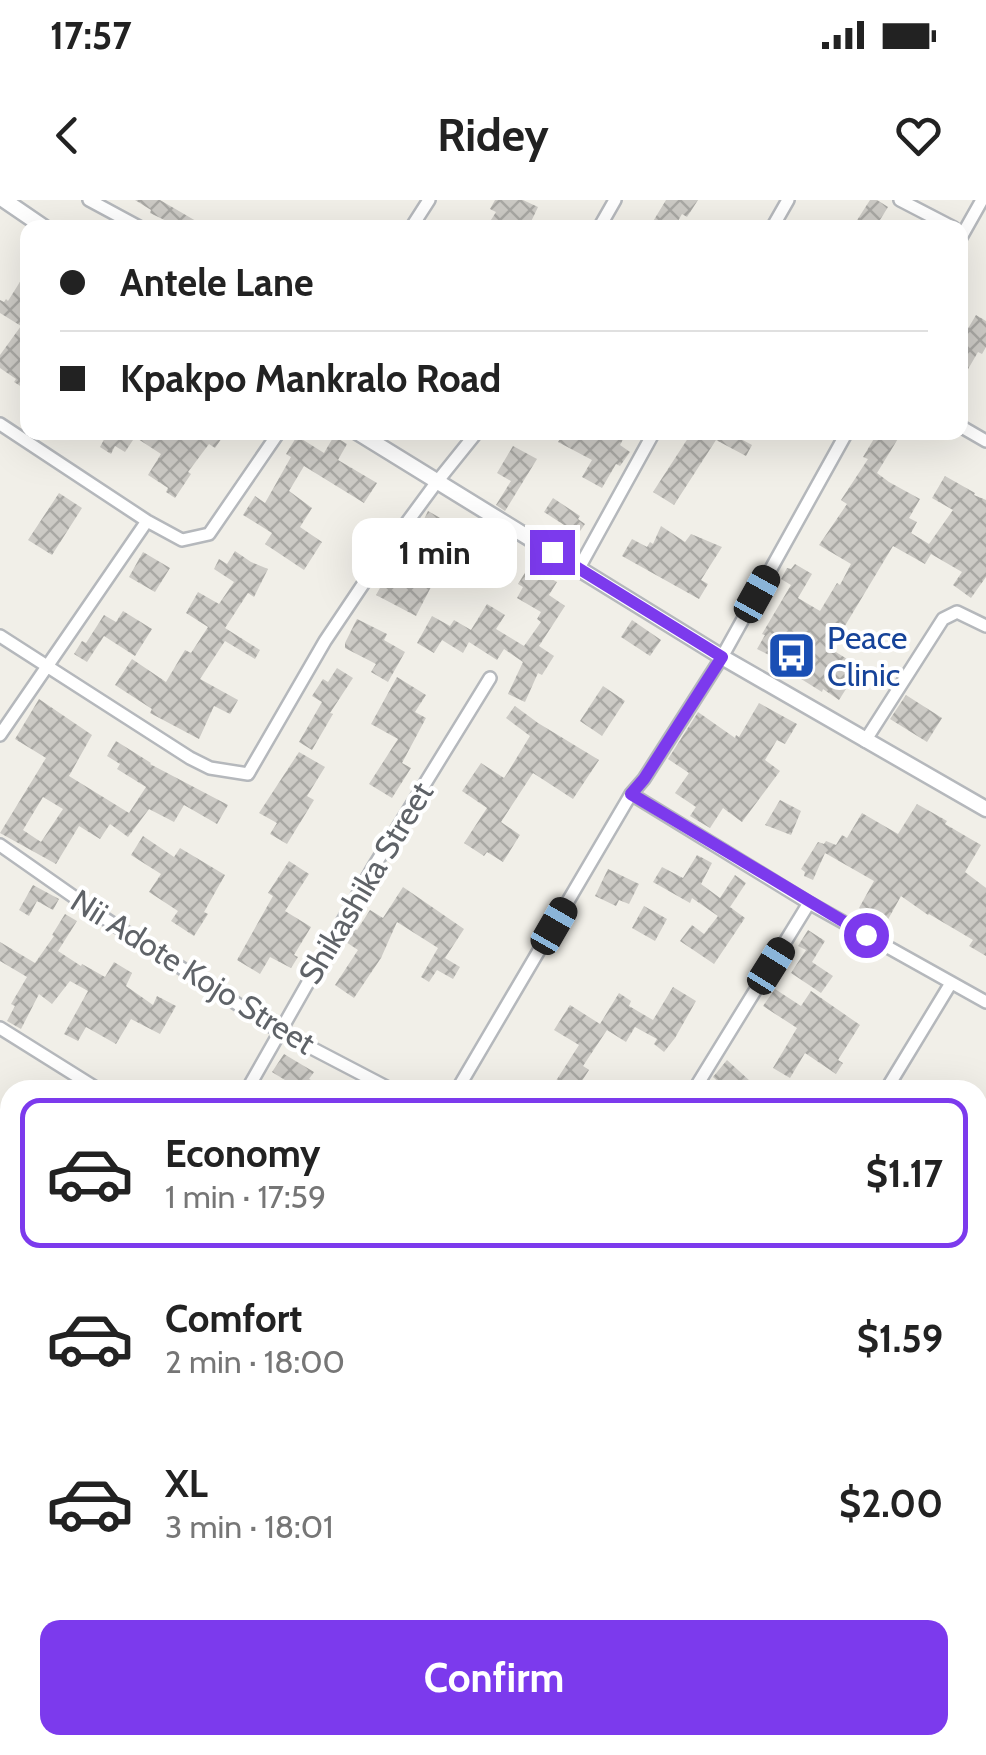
<!DOCTYPE html>
<html lang="en">
<head>
<meta charset="utf-8">
<style>
	:root { --surface:#fff; --page:#f6f6f6; --text:#222; --muted:#767676; --line:#e0e0e0; --accent:#7c3aed }
	body { margin:0; font-family:Cabin,sans-serif; background:var(--page); color:var(--text); height:100vh; display:flex; flex-direction:column; font-size:38px; white-space:nowrap }
	* { box-sizing:border-box; margin:0 }
	p { font-size:32px; color:var(--muted) }
	.icon { flex:none; width:55px; height:55px; fill:none; stroke:currentColor; stroke-width:2; stroke-linecap:round; stroke-linejoin:round }
	.map { position:relative; flex:1; overflow:hidden }
	.drawer { position:absolute; left:0px; top:880px; width:988px; height:675px; display:flex; flex-direction:column; background:var(--surface); border-radius:30px 30px 0 0; box-shadow:0 10px 40px #0002 }
	.drawer>* { flex:none }
	.hud { position:absolute; left:20px; top:20px; width:948px; height:220px; border-radius:20px; box-shadow:0 10px 40px #0002; display:grid; align-content:center; height:220px; padding:0 40px; background:var(--surface) }
	.end { position:absolute; width:45px; height:45px; margin:-22px; border:12px solid #7c3aed; background:#fff; box-shadow:0 0 0 5px #fff }
	.from { border-radius:50% }
	.bubble { position:absolute; height:70px; border-radius:20px; background:var(--surface); box-shadow:0 10px 40px #0002; font-size:32px; font-weight:800; line-height:70px; text-align:center }
	.car { position:absolute; width:30px; height:60px; margin:-30px -15px; border-radius:12px; box-shadow:0 0 8px 2px #0007; background:linear-gradient(#222 24%,#8ab4d8 0 40%,#222 0 76%,#8ab4d8 0 86%,#222 0) }
	.hud b { display:flex; align-items:center; gap:35px; height:95px; font-size:38px }
	.hud b+b { border-top:2px solid var(--line) }
	.hud i { width:25px; height:25px; background:var(--text) }
	ul { padding:18px 0 0; list-style:none }
	li { display:flex; align-items:center; gap:30px; height:150px; margin:0 20px 15px; padding:0 20px; border:5px solid transparent; border-radius:20px }
	li div { flex:1 }
	li b { display:block; font-size:38px }
	li em { font-style:normal; font-weight:800 }
	li.current { border-color:var(--accent) }
	li>.icon { width:90px; height:90px; stroke-width:1.5 }
	.button { display:flex; gap:20px; margin-top:auto; padding:20px 40px }
	.button a { flex:1; height:115px; border-radius:20px; background:var(--accent); color:#fff; font-size:40px; font-weight:800; line-height:115px; text-align:center }
	.status { display:flex; justify-content:space-between; align-items:center; height:70px; padding:0 50px; background:var(--surface); direction:ltr }
	.status svg { height:28px; fill:currentColor }
	header { display:flex; justify-content:space-between; align-items:center; height:130px; padding:0 40px; background:var(--surface); font-size:45px; font-weight:800 }
	.map>svg:first-child { display:block }
	.building { fill:url(#building-cross-hatch); fill-rule:evenodd }
	.lines { fill:none; stroke-linecap:round; stroke-linejoin:round }
	.minor-casing { stroke:#b5b8bc; stroke-width:16 }
	.tertiary-casing { stroke:#b5b8bc; stroke-width:19 }
	.minor { stroke:#fff; stroke-width:11 }
	.tertiary { stroke:#fff; stroke-width:14 }
	.route { stroke:#7c3aed; stroke-width:12 }
	.labels { text-anchor:middle; stroke-width:8; stroke-linejoin:round; paint-order:stroke }
	.transit-label { font-size:32px; fill:#164399; stroke:#fff; text-anchor:start }
	.street-label { font-size:32px; fill:#5f6368; stroke:#fff }
</style>
</head>
<body>
<div class="status"><b>17:57</b><svg viewBox="0 0 49 12"><path d="M0 12V9h3v3zM5 12V6h3v6zM10 12V3h3v9zM15 12V0h3v12zM26 1h20v11H26zM47 4h2v5h-2z"/></svg></div>
<header><svg class="icon" aria-label="back" viewBox="0 0 24 24"><path d="M15 5l-7 7 7 7"/></svg>Ridey<svg class="icon" aria-label="heart" viewBox="0 0 24 24"><path d="M12 20l-8-8c-3-5 5-10 8-4 3-6 11-1 8 4z"/></svg></header>
<div class="map">
<svg width="986" height="1555" viewBox="0 0 986 1555">
	<defs>
		<pattern id="building-cross-hatch" width="8" height="8" patternUnits="userSpaceOnUse" patternTransform="scale(2.5)"><rect width="8" height="8" fill="#cccac5"/><path d="M0 0l8 8M0 8l8-8" fill="none" stroke="#a9a8a4"/></pattern>
	</defs>
	<rect width="100%" height="100%" fill="#f1efe8"/>
	<path class="building" d="M135,0H160L208,28H181L150,13L151,10Z
		M495,0H523L538,7L528,28H486L496,12L490,9Z
		M666,0H698L687,17L682,14L674,28H649Z
		M870,0H877L888,7L875,28H852Z
		M28,69V191L14,182L16,179L0,168V155L21,126L0,113V100L4,102L6,99L8,101Z
		M976,115L986,121V147L982,154L978,152L960,183V142Z
		M108,232H226L215,248L209,244L188,272L191,274L175,298L166,292L168,288L148,275L161,254L135,237L125,252L115,246L111,254L100,247Z
		M564,232H627L620,245L630,252L620,266L616,264L602,288L582,277L592,260L558,242Z
		M692,232H728L752,245L746,256L716,240L674,305L653,292Z
		M878,232H892L899,237L877,273L889,282L920,299L909,318L917,322L911,333L929,344L953,310L932,298L945,276L975,293L974,295L986,300V377L971,398L953,385L962,372L931,354L925,364L893,346L831,449L860,467L839,500L823,489L822,492L790,472L793,467L757,449L765,435L762,434L791,385L781,379L787,368L791,369L795,364L812,374L798,398L820,411L837,383L840,385L851,364L819,345L847,304L841,300L868,259L863,257Z
		M297,236L324,253L334,236L347,244L338,260L377,283L364,303L304,266L289,291L312,308L300,327L322,342L304,370L265,344L272,333L243,315L255,296L265,303L291,257L286,254Z
		M513,246L537,259L505,311L496,305L511,281L497,273Z
		M59,293L82,308L52,355L28,340Z
		M553,298L580,316L578,319L585,324L578,334L544,312Z
		M428,311L442,319L425,349L450,362L445,372L451,375L444,388L436,383L434,388L431,387L416,416L376,395L386,377L388,378L413,342Z
		M661,326L685,342L691,334L722,347L701,380L708,384L699,399L622,356L632,339L647,347L650,342L653,344Z
		M235,351L251,362L268,369L254,397L248,393L225,428L260,450L255,459L225,441L200,479L238,500L230,514L214,506L199,539L150,513L152,509L115,485L132,459L166,482L185,450L191,453L208,427L186,413L198,392L219,404L234,382L214,369L219,359L227,364Z
		M143,352L170,368L155,392L129,377Z
		M529,366L557,382L549,395L565,406L539,446L554,456L542,475L538,473L525,502L508,494L523,462L504,449L497,460L469,442L463,453L442,440L434,453L417,443L432,416L450,426L454,420L471,430L487,404L505,415L496,429L524,446L541,422L537,419L541,412L517,398L523,387L518,384Z
		M123,411L152,429L135,456L104,436L87,462L74,454L82,441L86,443L104,415L116,422Z
		M357,419L387,434L384,440L405,452L388,482L371,472L376,464L345,448V443Z
		M632,420L661,440L650,456L621,437Z
		M337,468L353,478L330,513L333,514L312,550L299,542L322,502L312,496L323,479L328,482Z
		M397,477L426,495L415,512L426,518L402,563L411,568L392,598L369,584L398,539L371,524Z
		M603,486L625,501L602,536L580,521Z
		M906,495L942,518L927,542L890,519Z
		M39,499L92,535L69,576L129,613L146,587L117,569L120,564L107,556L116,541L151,563L150,564L228,605L217,624L184,605L174,622L149,609L128,637L110,624L100,639L79,626L56,664L0,633L46,558L15,539ZM43,597L63,609L41,642L23,630Z
		M759,503L797,524L785,544L777,540L765,560L780,571L742,622L723,608L710,628L690,616L696,607L675,593L689,573L668,559L698,512L735,538L736,535L739,537Z
		M515,506L538,523L599,560L573,599L533,573L501,622L520,635L503,662L487,652L484,656L464,643L487,608L462,591L481,563L504,578L508,572L530,536L506,518Z
		M299,552L325,567L307,596L314,600L287,644L270,634L277,623L259,613Z
		M780,600L801,611L791,635L765,625Z
		M917,604L947,621L945,624L981,645L965,672L986,688V756L969,746L973,740L929,714L928,715L901,696L886,723L859,708L874,681L825,653L813,680L804,676L805,672L801,669L818,642L824,644L826,641L836,645L842,635L847,638L862,613L898,634Z
		M143,636L174,657L180,648L225,675L204,712L208,714L194,736L171,721L178,711L149,692L161,674L131,655Z
		M697,655L712,663L701,684L720,698L735,675L746,683L730,707L745,718L714,764L680,741L692,725L704,734L718,716L692,698L690,703L653,682L662,667L683,678Z
		M289,661L309,674L285,711L311,727L294,755L298,757L291,768L270,757L260,774L237,760L273,696L268,693Z
		M608,669L639,684L629,704L619,700L616,706L595,696Z
		M33,685L59,699L53,710L37,701L29,716L19,710Z
		M403,687L464,729L445,758L460,767L453,779L437,770L429,782L421,777L438,748L397,722L381,758L354,798L335,785L358,750L343,740L351,726L357,730L370,710L383,718Z
		M644,706L667,719L655,741L632,728Z
		M65,714L77,721L58,751L81,766L82,764L105,777L114,762L132,773L126,786L153,805L157,796L176,806L160,834L131,819L116,844L86,827L78,841L64,834L88,791L70,781L52,804L39,794L21,829L7,821L15,806L11,804L27,777L0,761V742L35,763L54,736L52,735Z
		M808,730L825,741L812,762L833,776L821,793L791,773L806,750L798,746Z
		M673,787L696,801L675,838L664,852L654,844L657,839L635,827L626,842L607,830L583,866L589,870L576,890H550L579,845L554,830L570,805L600,824L619,793L631,801L629,806L653,820Z
		M775,789L801,806L811,791L860,825L838,860L843,863L836,874L805,853L790,878L773,868L797,828L763,806Z
		M284,854L314,872L309,879L330,890H280L285,880L272,872Z
		M727,860L750,881L741,890L730,880L724,887L713,877Z"/>
	<g class="lines">
		<defs>
			<path id="minor" d="M89,0L141,28
				M900,0L954,28
				M411,28L429,0
				M599,28L615,0
				M772,28L788,0
				M960,39L982,0
				M0,224L147,321L182,340L209,334L279,232
				M960,226L986,241
				M579,368L654,232
				M0,436L190,558L210,568L248,574L325,441L380,359L436,283L477,232
				M0,535L147,321
				M865,541L943,419L957,412L986,426
				M631,594L809,703L986,802
				M0,645L104,718L279,831L392,890
				M0,828L99,890
				M247,890L373,668L490,478
				M457,890L631,594L644,579L722,457L847,232
				M694,890L809,703
				M886,890L951,783
				M0,1002L10,1007
				M978,1072L986,1053
				M0,1185L10,1191
				M978,1275L986,1277
				M0,1336L10,1320
				M978,1446L986,1448
				M674,1545L698,1555
				M111,1555L116,1545
				M324,1555L329,1545
				M521,1555L526,1545"/>
			<path id="tertiary" d="M4,0L45,28
				M357,232L722,457L986,609"/>
		</defs>
		<use href="#minor" class="minor-casing"/>
		<use href="#tertiary" class="tertiary-casing"/>
		<use href="#minor" class="minor"/>
		<use href="#tertiary" class="tertiary"/>
	</g>
	<g class="lines">
		<path class="route" d="M552,352L722,457L644,579L631,594L866,735"/>
	</g>
	<defs>
		<symbol id="bus-square" viewBox="-11 -11 22 22"><rect x="-9" y="-9" width="18" height="18" rx="4" fill="#1a4fb4" stroke="#fff"/><path d="M-5-6H5V4H4V6H2V4H-2V6H-4V4H-5ZM-3.5-4V0h7V-4ZM-3.5 1.2v1.5H-2V1.2ZM2 1.2v1.5H3.5V1.2Z" fill="#fff"/></symbol>
	</defs>
	<g fill-rule="evenodd">
		<use href="#bus-square" x="764" y="428" width="55" height="55"/>
	</g>
	<g class="labels">
		<g class="transit-label">
			<text x="827" y="449">Peace<tspan x="827" dy="37">Clinic</tspan></text>
		</g>
		<g class="street-label">
			<text transform="translate(366 683) rotate(-59)" y="11">Shikashika Street</text>
			<text transform="translate(193 772) rotate(32)" y="11">Nii Adote Kojo Street</text>
		</g>
	</g>
</svg>
<i class="end from" style="left:866px;top:735px"></i>
<i class="end" style="left:552px;top:352px"></i>
<div class="bubble" style="left:352px;top:318px;width:165px">1 min</div>
<i class="car" style="left:757px;top:394px;rotate:29deg"></i>
<i class="car" style="left:554px;top:726px;rotate:30deg"></i>
<i class="car" style="left:771px;top:766px;rotate:32deg"></i>
<div class="hud">
<b><i class="from"></i>Antele Lane</b>
<b><i></i>Kpakpo Mankralo Road</b>
</div>
<section class="drawer">
<ul>
<li class="current"><svg class="icon" aria-label="car" viewBox="0 0 24 24"><path d="M5 17H2v-5l4-1 3-4h7l3 4 3 1v5h-3M9 17h6M6 11h13"/><circle cx="7" cy="17" r="2"/><circle cx="17" cy="17" r="2"/></svg><div><b>Economy</b><p>1 min · 17:59</p></div><em>$1.17</em></li>
<li><svg class="icon" aria-label="car" viewBox="0 0 24 24"><path d="M5 17H2v-5l4-1 3-4h7l3 4 3 1v5h-3M9 17h6M6 11h13"/><circle cx="7" cy="17" r="2"/><circle cx="17" cy="17" r="2"/></svg><div><b>Comfort</b><p>2 min · 18:00</p></div><em>$1.59</em></li>
<li><svg class="icon" aria-label="car" viewBox="0 0 24 24"><path d="M5 17H2v-5l4-1 3-4h7l3 4 3 1v5h-3M9 17h6M6 11h13"/><circle cx="7" cy="17" r="2"/><circle cx="17" cy="17" r="2"/></svg><div><b>XL</b><p>3 min · 18:01</p></div><em>$2.00</em></li>
</ul>
<div class="button"><a>Confirm</a></div>
</section>
</div>
</body>
</html>
